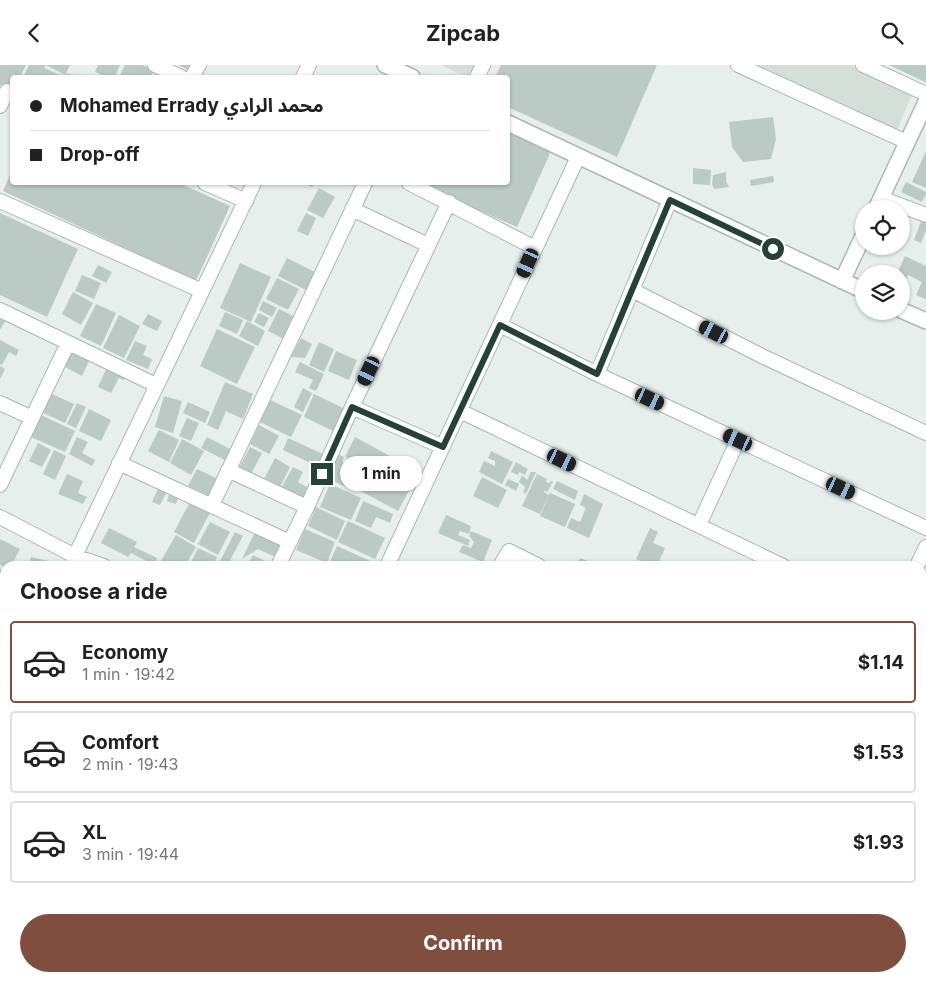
<!DOCTYPE html>
<html lang="en">
<head>
<meta charset="utf-8">
<style>
	:root { --surface:#fff; --page:#f6f6f6; --text:#202124; --muted:#757577; --line:#e0e0e0; --accent:#7f4e3f }
	body { margin:0; font-family:Inter,"Noto Sans Arabic",sans-serif; background:var(--page); color:var(--text); height:100vh; display:flex; flex-direction:column; font-size:19px; white-space:nowrap }
	* { box-sizing:border-box; margin:0 }
	p { font-size:16px; color:var(--muted) }
	.icon { flex:none; width:28px; height:28px; fill:none; stroke:currentColor; stroke-width:2; stroke-linecap:round; stroke-linejoin:round }
	.map { position:relative; flex:1; overflow:hidden }
	.side { position:absolute; left:0px; top:496px; width:926px; height:421px; display:flex; flex-direction:column; background:var(--surface); border-radius:15px 15px 0 0; box-shadow:0 1px 4px #0004 }
	.side>* { flex:none }
	.hud { position:absolute; left:10px; top:10px; width:500px; height:110px; border-radius:5px; box-shadow:0 1px 4px #0004; display:grid; align-content:center; height:110px; padding:0 20px; background:var(--surface) }
	.controls { position:absolute; left:855px; top:135px; display:grid; gap:10px }
	.controls a { display:grid; place-items:center; width:55px; height:55px; border-radius:50%; background:var(--surface); box-shadow:0 1px 4px #0004; font-size:25px }
	.end { position:absolute; width:22px; height:22px; margin:-11px; border:6px solid #24423a; background:#fff; box-shadow:0 0 0 2px #fff }
	.from { border-radius:50% }
	.bubble { position:absolute; height:35px; border-radius:18px; background:var(--surface); box-shadow:0 1px 4px #0004; font-size:16px; font-weight:700; line-height:35px; text-align:center }
	.car { position:absolute; width:15px; height:30px; margin:-15px -8px; border-radius:6px; box-shadow:0 0 4px 1px #0007; background:linear-gradient(#222 24%,#8ab4d8 0 40%,#222 0 76%,#8ab4d8 0 86%,#222 0) }
	.hud b { display:flex; align-items:center; gap:18px; height:48px; font-size:19px }
	.hud b+b { border-top:1px solid var(--line) }
	.hud i { width:12px; height:12px; background:var(--text) }
	ul { padding:0; list-style:none }
	li { display:flex; align-items:center; gap:15px; height:82px; margin:0 10px 8px; padding:0 10px; border:2px solid var(--line); border-radius:5px }
	li div { flex:1 }
	li b { display:block; font-size:19px }
	li em { font-style:normal; font-weight:700 }
	li.selected { border-color:var(--accent) }
	li>.icon { width:45px; height:45px; stroke-width:1.5 }
	h2 { padding:0 20px; font-size:22px; line-height:60px }
	.action { display:flex; gap:10px; margin-top:auto; padding:10px 20px }
	.action a { flex:1; height:58px; border-radius:30px; background:var(--accent); color:#fff; font-size:20px; font-weight:700; line-height:58px; text-align:center }
	header { display:flex; justify-content:space-between; align-items:center; height:65px; padding:0 20px; background:var(--surface); font-size:22px; font-weight:700 }
	.map>svg:first-child { display:block }
	.built { fill:#d4dfda }
	.building { fill:#bbcac4 }
	.lines { fill:none; stroke-linecap:round; stroke-linejoin:round }
	.minor-casing { stroke:#a8b8b2; stroke-width:16 }
	.tertiary-casing { stroke:#a8b8b2; stroke-width:18 }
	.minor { stroke:#fff; stroke-width:14 }
	.tertiary { stroke:#fff; stroke-width:15 }
	.route { stroke:#24423a; stroke-width:6 }
</style>
</head>
<body>
<header><svg class="icon" aria-label="back" viewBox="0 0 24 24"><path d="M15 5l-7 7 7 7"/></svg>Zipcab<svg class="icon" aria-label="search" viewBox="0 0 24 24"><circle cx="10" cy="10" r="6"/><path d="M15 15l6 6"/></svg></header>
<div class="map">
<svg width="926" height="917" viewBox="0 0 926 917">
	<rect width="100%" height="100%" fill="#e6efeb"/>
	<path class="built" d="M441,0H478L472,12H466Z
		M748,0H851L913,27L897,65Z"/>
	<path class="building" d="M0,0H26L20,12H12V25L0,20Z
		M29,0H70L65,10L46,0L44,3L65,12L67,8L76,12H23Z
		M98,0H120L115,12H107L95,7Z
		M125,0H142L154,5L151,12H119Z
		M178,0H191L188,5Z
		M501,0H657L617,92L508,42V12H495Z
		M889,0H926V16L925,17Z
		M773,52L776,74L771,94L743,97L732,82L729,57Z
		M508,67L551,86L517,162L417,118H508Z
		M926,86V123L912,117Z
		M693,103L711,105L710,120L693,119Z
		M12,106V118H179L230,141L196,216L3,126Z
		M726,107V116L729,122L714,124L712,119L713,110Z
		M773,111L774,117L751,121L750,115Z
		M906,117L926,127V129L922,137L901,127Z
		M303,118H315L312,122Z
		M319,123L335,132L323,153L307,145Z
		M0,148L78,184L47,252L0,230Z
		M306,148L316,153L308,171L297,166Z
		M922,154L926,155V165L921,178L914,175Z
		M905,191L926,201V232L925,234L916,230L922,217L908,210L901,224V209H897Z
		M287,193L317,208L308,226L278,211Z
		M240,198L271,212L251,257L220,243Z
		M98,200L112,207L106,218L92,211Z
		M82,210L101,218L94,234L75,226Z
		M277,213L299,224L288,245L266,234Z
		M73,227L93,238L81,260L62,249Z
		M263,236L277,243L272,252L259,245Z
		M96,239L116,248L101,281L80,271Z
		M279,244L295,252L284,274L268,266Z
		M225,247L243,255L237,269L219,261Z
		M259,248L269,253L264,262L254,257Z
		M0,249L7,253L0,265Z
		M148,249L162,256L157,266L142,259Z
		M119,250L140,261L124,293L103,283Z
		M247,256L265,266L258,281L239,271Z
		M217,264L255,282L237,319L200,301Z
		M301,273L312,279L305,293L291,292Z
		M0,275L19,285L16,291L9,287L2,300L0,299Z
		M135,276L147,281L143,290L152,294L148,304L126,295Z
		M319,277L334,284L324,307L309,300Z
		M74,284L91,292L82,311L65,302Z
		M336,286L357,295L349,315L328,306Z
		M300,297L324,309L316,326L309,323L313,315L295,307Z
		M108,300L126,309L124,315L119,313L111,328L98,322Z
		M0,301L5,304L0,314Z
		M225,317L253,329L243,354L226,346L218,365L207,360Z
		M303,323L312,328L303,347L294,342Z
		M52,329L74,339L65,358L43,348Z
		M314,329L345,344L335,367L304,352Z
		M164,331L182,336L173,368L155,362Z
		M270,335L302,350L291,372L260,357Z
		M188,337L210,347L205,358L183,348Z
		M77,338L86,342L76,363L67,359Z
		M89,344L111,355L101,376L79,366Z
		M41,350L75,366L65,387L31,372Z
		M187,353L199,358L191,376L179,371Z
		M259,360L279,371L269,389L250,379Z
		M159,365L179,375L169,397L148,386Z
		M77,372L88,377L82,388L95,395L92,401L69,389Z
		M207,372L232,385L227,396L201,383Z
		M355,372L419,407L398,446L355,423L366,403L345,392Z
		M288,373L325,390L319,402L283,385Z
		M182,374L204,386L191,410L170,398Z
		M38,378L51,385L42,402L29,396Z
		M250,382L262,388L251,409L239,403Z
		M54,385L66,391L55,415L43,409Z
		M491,386L513,397L502,419L479,407L484,396L495,401V396L488,393Z
		M338,389L344,392L342,397L355,403L346,422L327,413Z
		M275,393L290,402L280,422L264,414Z
		M516,397L528,404L525,410L519,407L518,410L511,407Z
		M293,402L303,407L298,417L310,424L303,435L281,423Z
		M197,404L220,415L212,432L188,421Z
		M531,407H536L526,429L523,427L525,422L519,417L522,410L527,415Z
		M67,409L83,416L78,428L87,432L83,439L58,429Z
		M537,409L547,414L546,417L549,418L551,416L553,417L547,427L544,425V427L549,430L540,449L522,441Z
		M482,412L507,425L498,443L473,431Z
		M508,414L519,419L516,426L505,420Z
		M557,416L578,426L575,435L553,424Z
		M330,419L361,433L351,455L320,442Z
		M159,422L167,426L160,440L152,437Z
		M170,427L179,430L176,439L167,436Z
		M550,428L575,439L565,462L540,451Z
		M584,429L603,439L589,473L567,463L571,453L580,457L586,443L580,440Z
		M191,435L211,446L194,478L174,467Z
		M363,436L393,449L390,458L376,452L371,463L355,456Z
		M316,442L345,456L337,475L308,461Z
		M446,450L471,461L469,469L460,466L458,470L470,475L468,481L438,468Z
		M348,456L385,473L375,494L338,477Z
		M210,457L230,467L218,490L198,479Z
		M109,463L137,477L134,482L157,493L154,500L131,488L128,492L101,478Z
		M650,463L658,467L653,478L665,483L657,501H652L636,494Z
		M305,464L335,477L327,498L296,485Z
		M471,466L492,475L483,497L459,487L463,480L471,483L474,477L469,471Z
		M235,467L243,471L227,501H220L218,500Z
		M255,467L281,479L275,492L258,484L242,494Z
		M176,470L196,482L185,501H181L172,496L169,501H158Z
		M0,474L20,484L11,501H5V502L0,500Z
		M337,481L373,497L371,501H328Z
		M198,483L217,492L213,501H189Z
		M253,490L273,500L272,501H247Z
		M31,492L52,497L51,501H29Z
		M580,493L588,496L586,501H576Z
		M0,504L5,505L4,537L0,536Z
		M0,537L4,538L1,553H0Z
		M1,564L5,565V591L0,590Z
		M0,603L5,604V638H0Z
		M924,619L926,620V657L921,655V625Z
		M0,644L5,645V676L0,675Z
		M921,662L926,664L925,672L921,670Z
		M921,787L926,789V816L924,821L921,820Z
		M926,826V870L921,868V835Z
		M12,912H46L45,917H28Z
		M49,912H61L79,917H53L49,916Z
		M204,912H223V917H204Z
		M305,912H342L341,917H305Z
		M348,912H373L371,917H347Z
		M516,912H530V917H515Z
		M564,912H586L588,913L587,917H564Z
		M752,912H769L767,917Z
		M808,912H822V917H807Z
		M864,912H904L901,917H869L864,916Z
		M905,913L916,917H904Z"/>
	<g class="lines">
		<defs>
			<path id="minor" d="M155,0L181,12
				M738,0L907,77
				M863,0L926,29
				M192,12L199,0
				M303,12L309,0
				M477,12L483,0
				M0,41L7,26
				M205,118L246,136
				M409,118L535,183
				M881,133L926,150
				M0,136L202,226
				M352,144L428,180
				M632,225L764,292L926,368
				M0,245L156,320
				M500,260L597,309L926,463
				M597,309L632,225L670,135
				M0,338L32,353
				M352,342L443,382
				M460,346L783,501
				M119,398L290,477
				M228,405L307,442
				M0,420L68,278
				M212,440L365,118
				M0,452L75,491L104,501
				M699,460L738,375
				M73,501L75,491L254,118
				M278,501L307,442L352,342L449,137
				M387,501L578,92
				M500,501L509,486L539,501
				M917,501L926,482
				M921,568L926,570
				M0,594L5,595
				M0,680L5,681
				M921,730L926,720
				M921,779L926,781
				M0,780L5,781
				M0,845L5,819
				M921,892L926,895
				M677,912L701,917
				M93,914L128,917
				M390,915L399,917
				M278,917V912
				M474,917L475,912
				M622,917L624,912
				M733,917L734,912
				M842,917L844,912"/>
			<path id="tertiary" d="M385,0L412,12
				M508,58L864,226
				M876,144L926,37
				M842,216L864,169
				M901,245L926,256"/>
		</defs>
		<use href="#minor" class="minor-casing"/>
		<use href="#tertiary" class="tertiary-casing"/>
		<use href="#minor" class="minor"/>
		<use href="#tertiary" class="tertiary"/>
	</g>
	<g class="lines">
		<path class="route" d="M322,409L352,342L443,382L500,260L597,309L632,225L670,135L773,184"/>
	</g>
</svg>
<div class="controls">
<a><svg class="icon" aria-label="locate" viewBox="0 0 24 24"><circle cx="12" cy="12" r="6"/><path d="M12 2v4M12 18v4M2 12h4M18 12h4"/></svg></a>
<a><svg class="icon" aria-label="layers" viewBox="0 0 24 24"><path d="M12 4l9 5-9 5-9-5zM3 14l9 5 9-5"/></svg></a>
</div>
<i class="end from" style="left:773px;top:184px"></i>
<i class="end" style="left:322px;top:409px"></i>
<div class="bubble" style="left:340px;top:391px;width:82px">1 min</div>
<i class="car" style="left:528px;top:198px;rotate:204deg"></i>
<i class="car" style="left:714px;top:267px;rotate:297deg"></i>
<i class="car" style="left:369px;top:306px;rotate:205deg"></i>
<i class="car" style="left:650px;top:334px;rotate:115deg"></i>
<i class="car" style="left:738px;top:375px;rotate:295deg"></i>
<i class="car" style="left:562px;top:395px;rotate:116deg"></i>
<i class="car" style="left:841px;top:423px;rotate:115deg"></i>
<div class="hud">
<b><i class="from"></i>Mohamed Errady محمد الرادي</b>
<b><i></i>Drop-off</b>
</div>
<section class="side">
<h2>Choose a ride</h2>
<ul>
<li class="selected"><svg class="icon" aria-label="car" viewBox="0 0 24 24"><path d="M5 17H2v-5l4-1 3-4h7l3 4 3 1v5h-3M9 17h6M6 11h13"/><circle cx="7" cy="17" r="2"/><circle cx="17" cy="17" r="2"/></svg><div><b>Economy</b><p>1 min · 19:42</p></div><em>$1.14</em></li>
<li><svg class="icon" aria-label="car" viewBox="0 0 24 24"><path d="M5 17H2v-5l4-1 3-4h7l3 4 3 1v5h-3M9 17h6M6 11h13"/><circle cx="7" cy="17" r="2"/><circle cx="17" cy="17" r="2"/></svg><div><b>Comfort</b><p>2 min · 19:43</p></div><em>$1.53</em></li>
<li><svg class="icon" aria-label="car" viewBox="0 0 24 24"><path d="M5 17H2v-5l4-1 3-4h7l3 4 3 1v5h-3M9 17h6M6 11h13"/><circle cx="7" cy="17" r="2"/><circle cx="17" cy="17" r="2"/></svg><div><b>XL</b><p>3 min · 19:44</p></div><em>$1.93</em></li>
</ul>
<div class="action"><a>Confirm</a></div>
</section>
</div>
</body>
</html>
